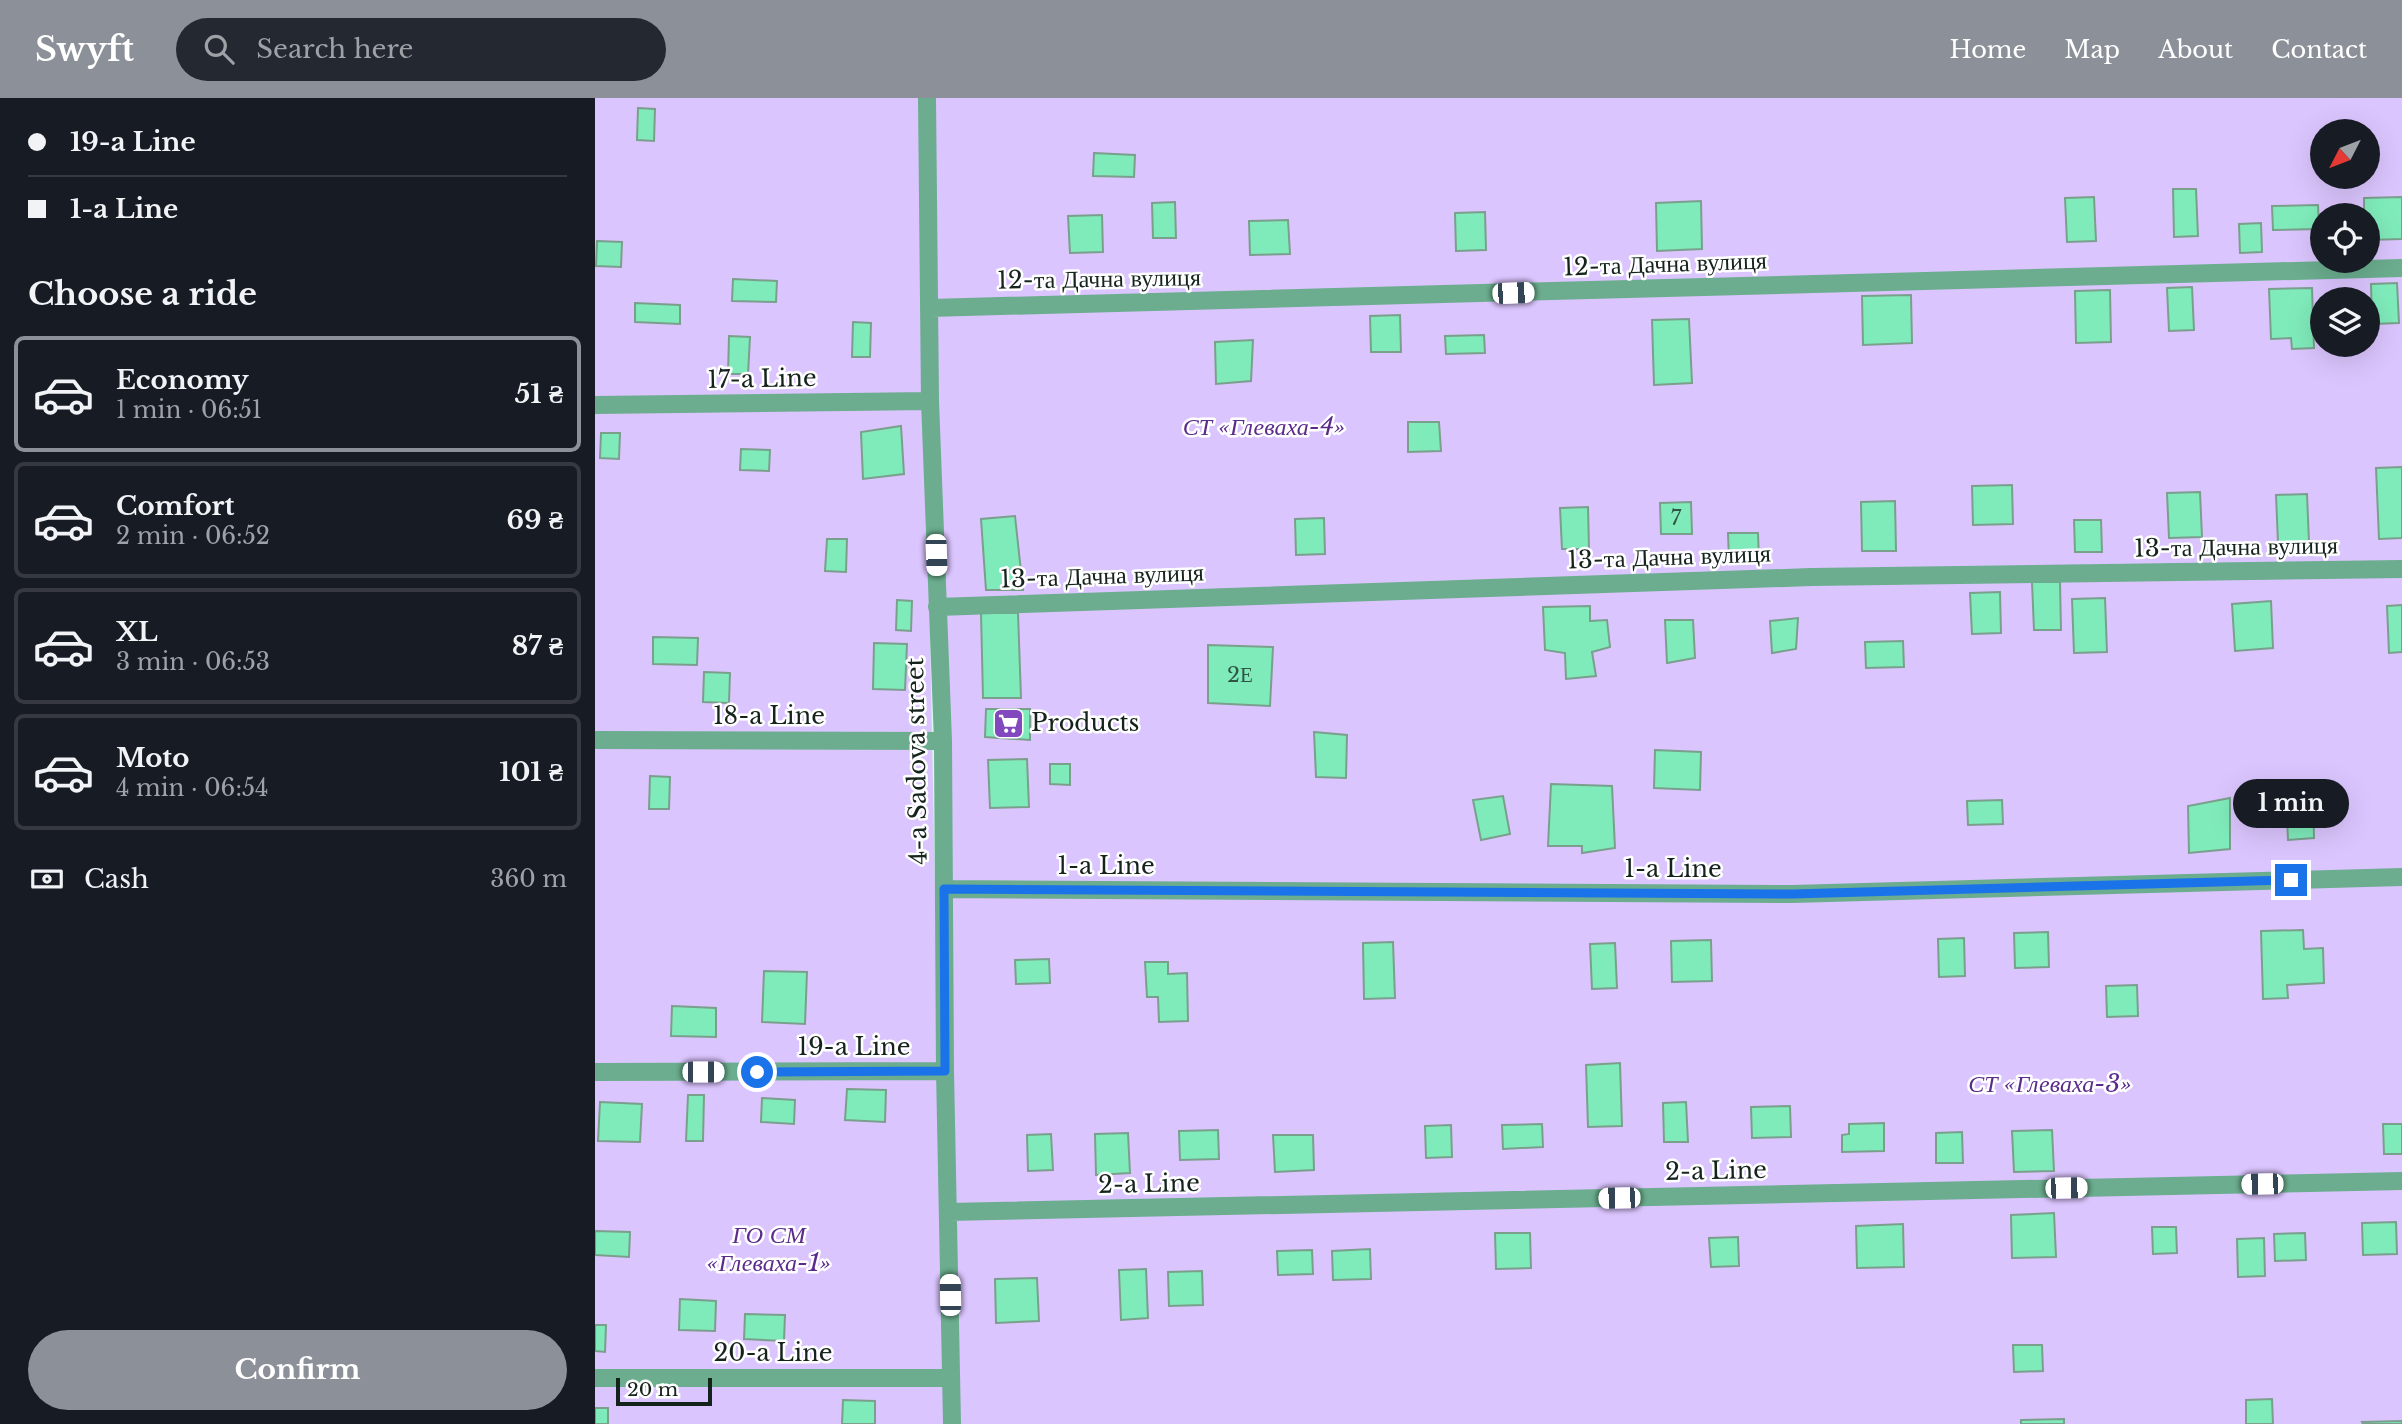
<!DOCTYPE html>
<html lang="en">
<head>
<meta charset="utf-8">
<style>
	:root { --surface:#171b24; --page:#242831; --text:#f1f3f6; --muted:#9ea1a6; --line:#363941; --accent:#8c9099 }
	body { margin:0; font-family:"Libre Baskerville",serif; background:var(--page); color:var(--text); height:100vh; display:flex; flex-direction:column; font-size:26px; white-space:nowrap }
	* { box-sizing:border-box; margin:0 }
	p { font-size:23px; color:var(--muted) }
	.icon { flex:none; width:38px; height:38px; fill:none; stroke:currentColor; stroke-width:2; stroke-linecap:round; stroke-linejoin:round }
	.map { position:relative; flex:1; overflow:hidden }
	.details { display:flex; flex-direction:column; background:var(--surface); width:595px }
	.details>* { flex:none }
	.banner { display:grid; align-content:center; height:154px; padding:0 28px; background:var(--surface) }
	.needle { width:46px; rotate:228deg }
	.tools { position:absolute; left:1715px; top:21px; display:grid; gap:14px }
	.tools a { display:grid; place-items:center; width:70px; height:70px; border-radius:50%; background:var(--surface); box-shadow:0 7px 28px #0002; font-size:35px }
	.scale { position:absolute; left:21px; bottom:18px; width:96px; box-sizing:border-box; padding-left:7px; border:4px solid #15231d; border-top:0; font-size:19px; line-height:24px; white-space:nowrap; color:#15231d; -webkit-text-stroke:5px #fff; paint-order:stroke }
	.end { position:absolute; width:32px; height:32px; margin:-16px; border:9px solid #1a73e8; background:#fff; box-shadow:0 0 0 4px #fff }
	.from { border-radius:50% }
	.bubble { position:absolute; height:49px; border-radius:24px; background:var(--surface); box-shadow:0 7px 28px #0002; font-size:23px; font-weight:800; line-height:49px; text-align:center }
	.car { position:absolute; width:21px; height:42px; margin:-21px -10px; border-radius:9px; box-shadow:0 0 5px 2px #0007; background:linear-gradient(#fff 24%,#345 0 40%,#fff 0 76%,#345 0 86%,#fff 0) }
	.banner b { display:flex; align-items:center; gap:24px; height:66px; font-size:26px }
	.banner b+b { border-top:2px solid var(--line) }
	.banner i { width:18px; height:18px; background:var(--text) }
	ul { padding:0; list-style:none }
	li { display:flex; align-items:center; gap:21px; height:116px; margin:0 14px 10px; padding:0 14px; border:4px solid var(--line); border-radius:10px }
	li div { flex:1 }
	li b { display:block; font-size:26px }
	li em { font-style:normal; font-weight:800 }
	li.on { border-color:var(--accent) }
	li>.icon { width:63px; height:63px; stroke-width:1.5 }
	h2 { padding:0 28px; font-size:32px; line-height:84px }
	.pay { display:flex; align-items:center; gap:18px; height:77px; padding:0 28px; font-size:26px }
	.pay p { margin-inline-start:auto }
	.action { display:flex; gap:14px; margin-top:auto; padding:14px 28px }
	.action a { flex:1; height:80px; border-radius:42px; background:var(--accent); color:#fff; font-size:28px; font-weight:800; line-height:80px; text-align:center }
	header { display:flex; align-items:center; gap:42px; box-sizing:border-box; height:98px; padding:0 35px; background:var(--accent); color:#fff }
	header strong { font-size:33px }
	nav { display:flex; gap:38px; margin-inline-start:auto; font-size:24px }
	.search { width:490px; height:63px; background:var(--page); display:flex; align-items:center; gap:18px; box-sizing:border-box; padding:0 24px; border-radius:38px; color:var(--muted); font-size:26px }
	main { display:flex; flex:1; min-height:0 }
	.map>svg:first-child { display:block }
	.green { fill:#dbc5fe; fill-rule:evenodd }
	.building { fill:#7febbb; stroke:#7b9f8d; stroke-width:2 }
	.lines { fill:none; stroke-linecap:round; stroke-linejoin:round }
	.minor { stroke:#6bad8e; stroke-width:18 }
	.route { stroke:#1a73e8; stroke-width:9 }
	.labels { text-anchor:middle; stroke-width:5; stroke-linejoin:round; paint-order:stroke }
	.number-label { font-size:21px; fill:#305544 }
	.street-label { font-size:24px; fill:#15231d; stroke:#fff }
	.park-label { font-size:24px; font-style:italic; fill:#5a2b8a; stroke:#fff }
	.poi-label { font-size:24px; fill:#15231d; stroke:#fff; text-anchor:start }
</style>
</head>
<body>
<header>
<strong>Swyft</strong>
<div class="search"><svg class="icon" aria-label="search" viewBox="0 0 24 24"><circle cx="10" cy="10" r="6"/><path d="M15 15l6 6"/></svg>Search here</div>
<nav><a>Home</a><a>Map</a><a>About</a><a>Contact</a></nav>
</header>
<main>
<section class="details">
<div class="banner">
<b><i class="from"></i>19-a Line</b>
<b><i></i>1-a Line</b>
</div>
<h2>Choose a ride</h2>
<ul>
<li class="on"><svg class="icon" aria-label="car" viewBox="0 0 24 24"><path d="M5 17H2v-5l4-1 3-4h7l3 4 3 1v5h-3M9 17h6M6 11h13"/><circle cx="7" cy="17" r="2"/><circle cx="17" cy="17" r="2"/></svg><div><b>Economy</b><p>1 min · 06:51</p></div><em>51 ₴</em></li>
<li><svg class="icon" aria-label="car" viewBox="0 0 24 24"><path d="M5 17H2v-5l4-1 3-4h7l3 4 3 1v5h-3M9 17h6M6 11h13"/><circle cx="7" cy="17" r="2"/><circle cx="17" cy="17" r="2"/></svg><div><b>Comfort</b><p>2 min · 06:52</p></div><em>69 ₴</em></li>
<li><svg class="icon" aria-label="car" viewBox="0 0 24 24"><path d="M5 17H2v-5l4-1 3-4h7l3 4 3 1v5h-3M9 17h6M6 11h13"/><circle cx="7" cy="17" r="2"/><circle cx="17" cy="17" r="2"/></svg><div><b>XL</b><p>3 min · 06:53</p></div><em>87 ₴</em></li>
<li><svg class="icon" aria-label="car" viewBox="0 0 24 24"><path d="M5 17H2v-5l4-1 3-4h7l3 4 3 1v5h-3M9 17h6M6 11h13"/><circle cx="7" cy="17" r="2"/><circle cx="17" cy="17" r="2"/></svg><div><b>Moto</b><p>4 min · 06:54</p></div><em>101 ₴</em></li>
</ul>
<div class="pay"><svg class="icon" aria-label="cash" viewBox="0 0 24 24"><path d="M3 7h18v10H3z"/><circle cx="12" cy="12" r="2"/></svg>Cash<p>360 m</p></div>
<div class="action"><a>Confirm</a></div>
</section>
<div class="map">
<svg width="1807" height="1326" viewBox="0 0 1807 1326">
	<rect width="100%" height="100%" fill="#d4f9e6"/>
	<path class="green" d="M0,0H325L350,1326H0Z
		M332,0H1807V1326H352ZM1727,33H1773V79H1727ZM1727,117H1773V163H1727ZM1727,201H1773V247H1727Z"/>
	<path class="building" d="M43,10L60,11L59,43L42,42Z
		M499,55L540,57L539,79L498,78Z
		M1578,91H1601L1603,138L1579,139Z
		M1499,99L1501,143L1472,144L1470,100Z
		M1807,99V141L1773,142V117H1769V100Z
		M1106,103L1107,151L1062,153L1061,105Z
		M580,104L581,140H558L557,105Z
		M1723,107L1724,131L1678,132L1677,108Z
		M890,114L891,152L861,153L860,115Z
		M507,117L508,154L475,155L473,118Z
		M693,122L695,156L655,157L654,123Z
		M1666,125L1667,154L1645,155L1644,126Z
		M2,143L27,144L26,169L1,168Z
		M138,181L182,183L181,204L137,203Z
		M1802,185L1804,225L1777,226L1776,186Z
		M1597,189L1599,232L1574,233L1572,190Z
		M1717,190L1719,250L1697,251L1696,240L1676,241L1674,191Z
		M1515,192L1516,244L1481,245L1480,193Z
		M1316,197L1317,245L1268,247L1267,198Z
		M40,205L85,207V226L40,224Z
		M805,217L806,254H776L775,218Z
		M1094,221L1097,285L1059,287L1057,222Z
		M258,224L276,225L275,259H257Z
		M889,237L890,255L851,256L850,238Z
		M134,238L155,239L153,276H133Z
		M658,242L656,283L621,286L620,244Z
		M813,324H844L846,353L813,354Z
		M306,328L309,376L268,381L266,334Z
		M6,335H25L24,361L5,360Z
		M146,351L175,352L174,373L145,372Z
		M1807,369V440L1784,441L1781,370Z
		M1417,387L1418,426L1378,427L1377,388Z
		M1605,394L1607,439L1574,440L1572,395Z
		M1712,396L1714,444L1683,445L1681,397Z
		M1300,403L1301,453H1267L1266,404Z
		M1096,404L1097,436H1066L1065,405Z
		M993,409L994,451H967L965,410Z
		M420,418L428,492H391L386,421Z
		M729,420L730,456L701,457L700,421Z
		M1479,422H1506L1507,454H1480Z
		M1133,435H1163L1164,463H1134Z
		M232,441H252L251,474L230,473Z
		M1437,484H1465L1466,532H1439Z
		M1405,494L1406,535L1377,536L1375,495Z
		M1510,500L1512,554L1479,555L1477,501Z
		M302,502L317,503L316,533L301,532Z
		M1676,503L1678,550L1640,553L1637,506Z
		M1807,507V554L1794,555L1792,508Z
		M995,508V523L1012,522L1015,549L997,554L1001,578L971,581L970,555L950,552L948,509Z
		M386,515H423L426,600H388Z
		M1203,520L1201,551L1177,555L1175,523Z
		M1070,522H1098L1100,560L1072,565Z
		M58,539L103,540L102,567L58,566Z
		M1308,543L1309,569L1271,570L1270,544Z
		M279,545L312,546L310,592L278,591Z
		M613,547L678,549L675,608L613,605Z
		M109,574L135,575L134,605L108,604Z
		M391,611H435V642L390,639Z
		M719,634L752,637L751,680L721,679Z
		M1060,652L1106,654L1105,692L1059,690Z
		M432,661L434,709L395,710L393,662Z
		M455,666H475V687L455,686Z
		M55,678L75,679L74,711H54Z
		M956,686L1017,688L1020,750L987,755V748H953Z
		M1718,696L1719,740L1693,742L1691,698Z
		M908,698L915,736L886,742L878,702Z
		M1635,700V751L1594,755L1593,708Z
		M1407,702L1408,726L1373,727L1372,703Z
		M1708,832L1709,851L1728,850L1729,885L1692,887L1693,900L1668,901L1666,833Z
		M1453,834L1454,869L1420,870L1419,835Z
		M1369,840L1370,878L1344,879L1343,841Z
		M1116,842L1117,883L1077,884L1076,843Z
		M798,844L800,900L769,901L768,845Z
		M1020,845L1022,890L997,891L995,846Z
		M454,861L455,885L421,886L420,862Z
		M550,864H573V876L592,875L593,923L564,924L563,899H552Z
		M169,873L212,874L210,926L167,924Z
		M1542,887L1543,918L1512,919L1511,888Z
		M77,908L121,910V939L76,938Z
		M1025,965L1027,1028L993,1029L991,967Z
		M252,991L291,992L290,1024L250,1022Z
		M93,997H109L108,1043H91Z
		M167,1000L200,1002L199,1026L166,1024Z
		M5,1004L47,1006L45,1044L3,1043Z
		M1091,1004L1093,1044H1069L1068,1005Z
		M1195,1008L1196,1039L1157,1040L1156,1009Z
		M1289,1025V1053L1247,1054V1037L1254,1036V1026Z
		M947,1026L948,1049L908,1051L907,1027Z
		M1788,1026H1807V1056H1789Z
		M856,1027L857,1059L831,1060L830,1028Z
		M623,1032L624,1061L585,1062L584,1033Z
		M1457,1032L1459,1073L1419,1074L1417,1033Z
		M1367,1034L1368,1065H1341V1035Z
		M533,1035L535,1075L501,1077L500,1036Z
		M456,1036L458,1072L433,1073L432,1037Z
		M678,1037H718L719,1072L680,1074Z
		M1459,1115L1461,1159L1417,1160L1416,1117Z
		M1801,1124L1802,1156L1768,1157L1767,1125Z
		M1308,1126L1309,1169L1262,1170L1261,1128Z
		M1557,1129H1581L1582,1155L1558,1156Z
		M0,1133L35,1134L34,1159L0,1157Z
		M900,1135H935L936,1170L901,1171Z
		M1710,1135L1711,1162L1680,1163L1679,1136Z
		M1143,1139L1144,1168L1116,1169L1114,1140Z
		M1669,1140L1670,1178L1643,1179L1642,1141Z
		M775,1151L776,1181L738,1182L737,1153Z
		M717,1152L718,1176L683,1177L682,1153Z
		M551,1171L553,1220L526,1222L524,1172Z
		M607,1173L608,1207L574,1208L573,1174Z
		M442,1180L444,1223L401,1225L400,1181Z
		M85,1201L121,1203L120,1233L84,1232Z
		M150,1216L190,1217L189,1243L149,1241Z
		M0,1227H11L10,1254L0,1253Z
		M1418,1247H1447L1448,1273L1419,1274Z
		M1677,1301L1678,1326H1651V1302Z
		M248,1302L280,1303V1326H247Z
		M0,1310H13V1326H0Z
		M1469,1321V1326H1426V1322Z
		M1807,1323V1326H1768L1767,1324Z"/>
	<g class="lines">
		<path class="minor" d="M332,0L335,303L348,643L350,973L357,1326
			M335,210L1807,170
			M0,307L335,303
			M342,509L1216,479L1807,471
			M0,642L348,643
			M349,791L1197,796L1807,779
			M0,974L350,973
			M353,1114L1807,1083
			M0,1280H356"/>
	</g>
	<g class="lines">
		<path class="route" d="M162,974L350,973L349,791L1197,796L1696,782"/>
	</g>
	<defs>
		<symbol id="supermarket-square" viewBox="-11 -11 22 22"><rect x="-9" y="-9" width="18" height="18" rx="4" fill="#8249bf" stroke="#fff"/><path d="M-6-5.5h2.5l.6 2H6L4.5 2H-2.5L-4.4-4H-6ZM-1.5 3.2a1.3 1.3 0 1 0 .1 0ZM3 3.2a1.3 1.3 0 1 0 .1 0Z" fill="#fff"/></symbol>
	</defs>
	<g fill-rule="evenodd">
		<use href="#supermarket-square" x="396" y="608" width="35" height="35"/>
	</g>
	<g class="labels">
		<g class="number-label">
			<text x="1081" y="427">7</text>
			<text x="645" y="584">2Е</text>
		</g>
		<g class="street-label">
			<text transform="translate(1070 166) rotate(-2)" y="8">12-та Дачна вулиця</text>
			<text transform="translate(504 181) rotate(-1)" y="8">12-та Дачна вулиця</text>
			<text transform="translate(167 281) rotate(-1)" y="8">17-a Line</text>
			<text transform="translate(1641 449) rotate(-1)" y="8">13-та Дачна вулиця</text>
			<text transform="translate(1074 459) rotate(-2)" y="8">13-та Дачна вулиця</text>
			<text transform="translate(507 478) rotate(-2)" y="8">13-та Дачна вулиця</text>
			<text x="174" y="626">18-a Line</text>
			<text transform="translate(322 663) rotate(-91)" y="8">4-a Sadova street</text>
			<text x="511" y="776">1-a Line</text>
			<text x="1078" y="779">1-a Line</text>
			<text x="259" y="957">19-a Line</text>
			<text transform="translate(1121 1073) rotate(-1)" y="8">2-a Line</text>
			<text transform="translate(554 1086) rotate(-1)" y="8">2-a Line</text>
			<text x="178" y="1263">20-a Line</text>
		</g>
		<g class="park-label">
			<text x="669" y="337">СТ «Глеваха-4»</text>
			<text x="1455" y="994">СТ «Глеваха-3»</text>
			<text x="174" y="1145">ГО СМ<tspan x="174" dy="28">«Глеваха-1»</tspan></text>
		</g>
		<g class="poi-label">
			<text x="436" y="633">Products</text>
		</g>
	</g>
</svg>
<div class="tools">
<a><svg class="needle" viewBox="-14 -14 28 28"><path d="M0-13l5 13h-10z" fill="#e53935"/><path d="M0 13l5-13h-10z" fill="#9ea1a6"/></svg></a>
<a><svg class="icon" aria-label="locate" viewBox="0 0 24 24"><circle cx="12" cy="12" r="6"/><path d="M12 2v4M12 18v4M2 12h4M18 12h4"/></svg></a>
<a><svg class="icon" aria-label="layers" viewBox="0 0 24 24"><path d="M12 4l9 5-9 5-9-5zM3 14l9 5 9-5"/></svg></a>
</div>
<div class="scale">20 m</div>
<i class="end from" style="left:162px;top:974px"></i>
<i class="end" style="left:1696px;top:782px"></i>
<div class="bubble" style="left:1638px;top:681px;width:116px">1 min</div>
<i class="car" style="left:918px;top:195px;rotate:88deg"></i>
<i class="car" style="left:341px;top:457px;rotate:178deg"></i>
<i class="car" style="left:108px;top:974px;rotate:90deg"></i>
<i class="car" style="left:1667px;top:1086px;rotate:269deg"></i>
<i class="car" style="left:1471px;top:1090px;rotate:89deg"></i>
<i class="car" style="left:1024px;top:1100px;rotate:269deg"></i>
<i class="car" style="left:355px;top:1197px;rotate:359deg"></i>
</div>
</main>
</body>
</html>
